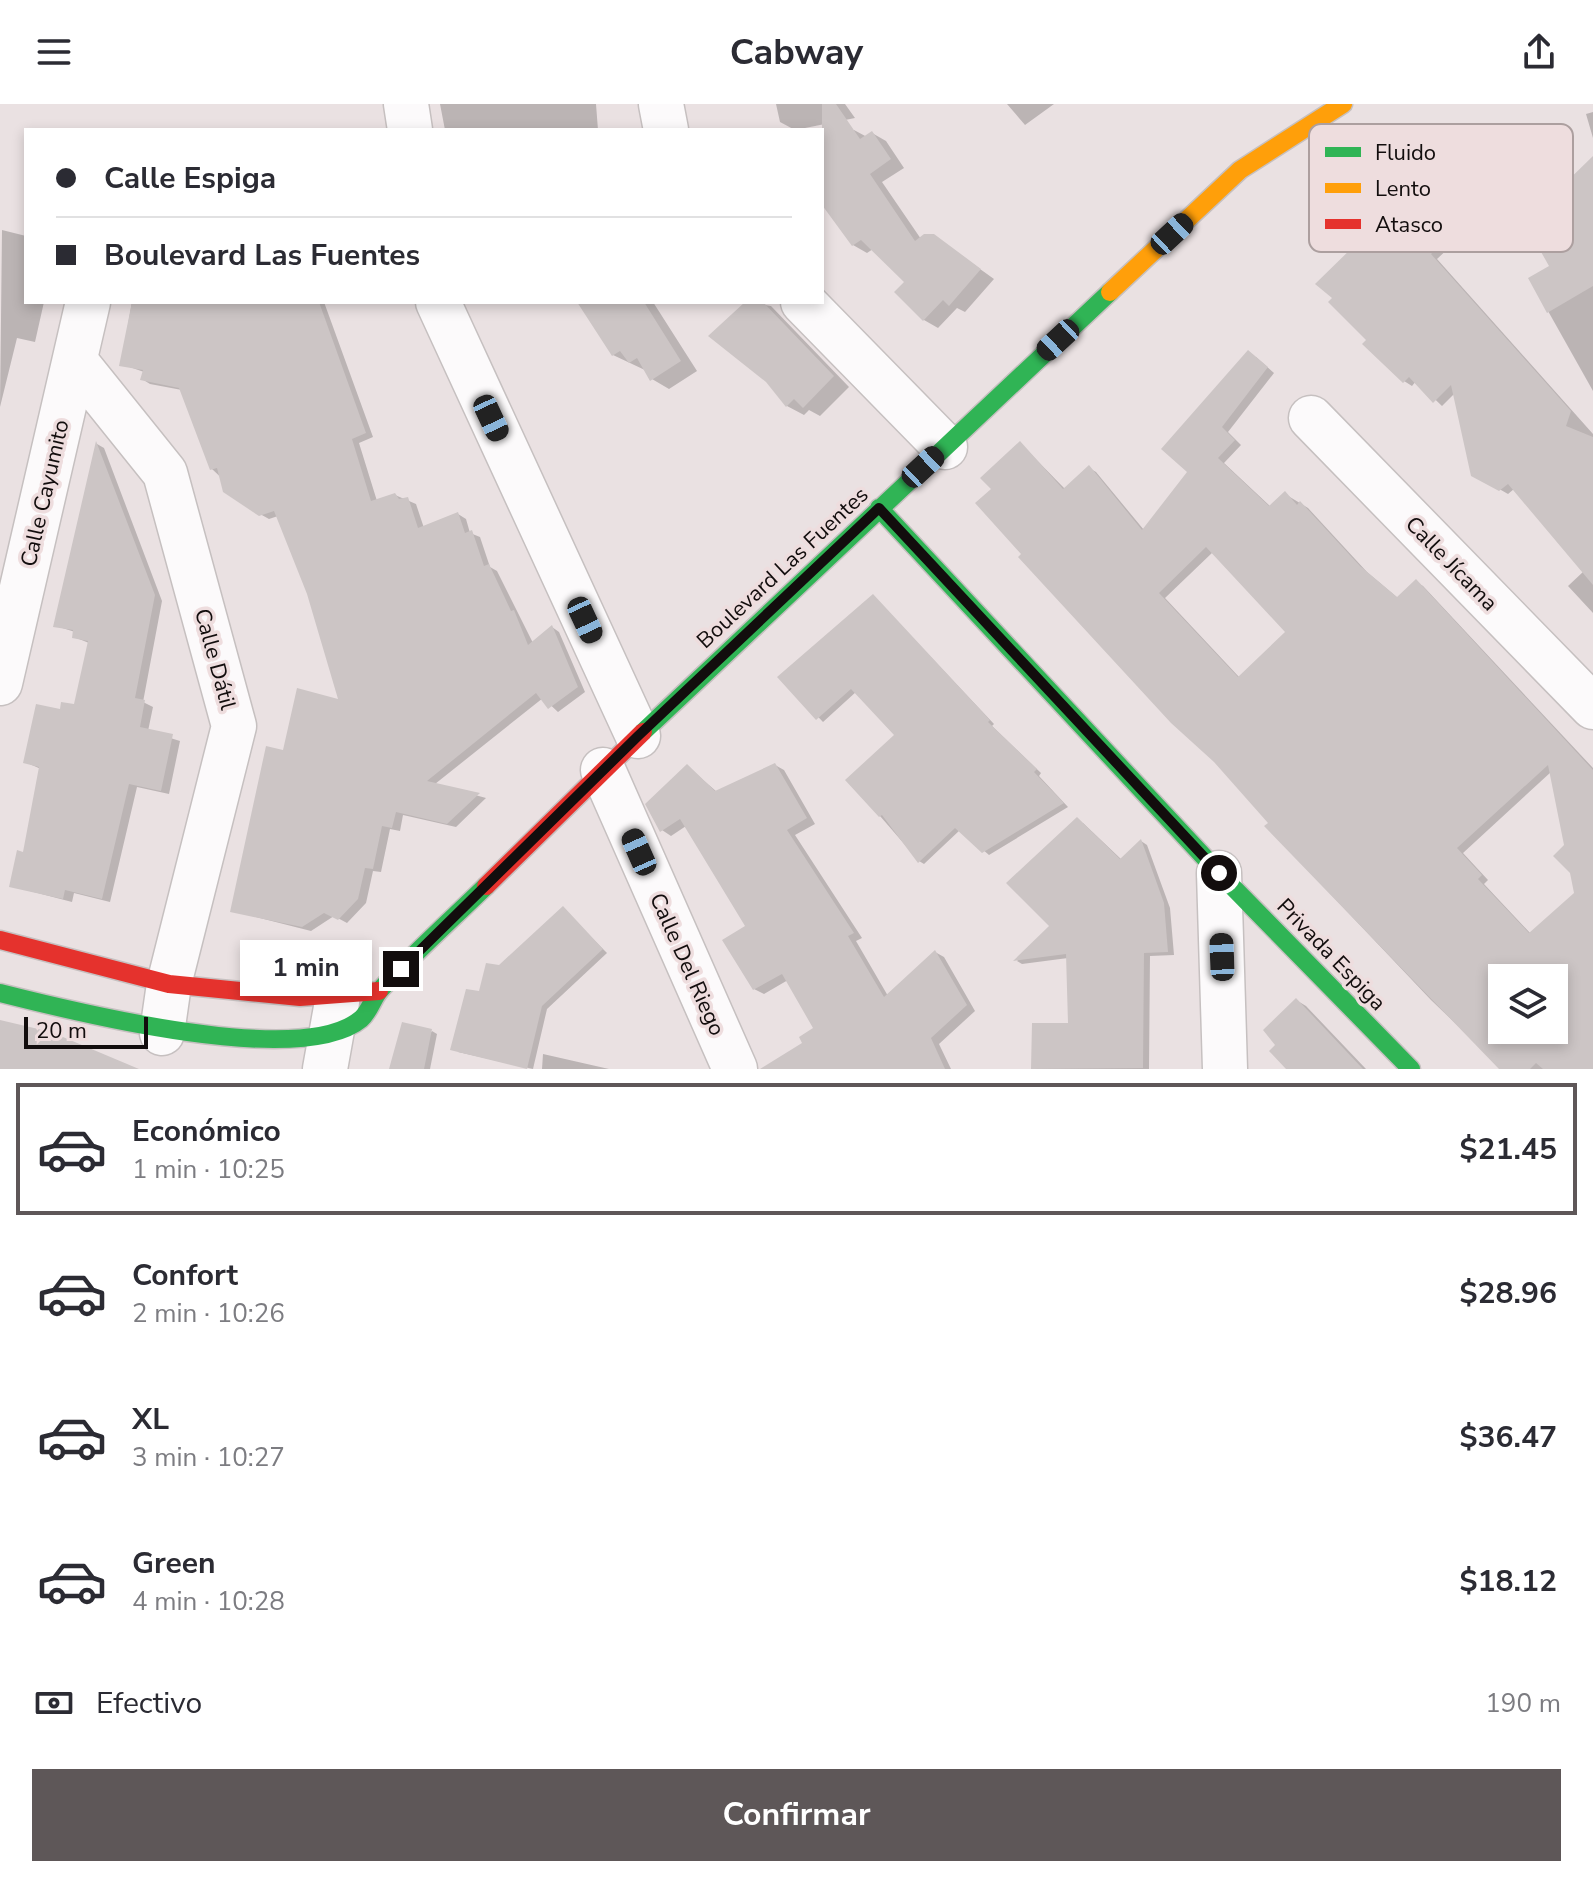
<!DOCTYPE html>
<html lang="es">
<head>
<meta charset="utf-8">
<style>
	:root { --surface:#fff; --page:#f2f2f3; --text:#2b2b33; --muted:#7c7c81; --line:#e1e1e2; --accent:#5e5758 }
	body { margin:0; font-family:"Nunito Sans",sans-serif; background:var(--page); color:var(--text); height:100vh; display:flex; flex-direction:column; font-size:30px; white-space:nowrap }
	* { box-sizing:border-box; margin:0 }
	p { font-size:26px; color:var(--muted) }
	.icon { flex:none; width:44px; height:44px; fill:none; stroke:currentColor; stroke-width:2; stroke-linecap:round; stroke-linejoin:round }
	.map { position:relative; height:965px; overflow:hidden }
	.side { display:flex; flex-direction:column; background:var(--surface); flex:1 }
	.side>* { flex:none }
	.guide { position:absolute; left:24px; top:24px; width:800px; height:176px; border-radius:0px; box-shadow:0 4px 12px #0003; display:grid; align-content:center; height:176px; padding:0 32px; background:var(--surface) }
	.buttons { position:absolute; left:1488px; top:860px; display:grid; gap:16px }
	.buttons a { display:grid; place-items:center; width:80px; height:80px; border-radius:0px; background:var(--surface); box-shadow:0 4px 12px #0003; font-size:40px }
	.scale { position:absolute; left:24px; bottom:20px; width:124px; box-sizing:border-box; padding-left:8px; border:4px solid #120d0d; border-top:0; font-size:22px; line-height:28px; white-space:nowrap; color:#120d0d; -webkit-text-stroke:6px #eeddde; paint-order:stroke }
	.end { position:absolute; width:36px; height:36px; margin:-18px; border:10px solid #120d0d; background:#fff; box-shadow:0 0 0 4px #fff }
	.from { border-radius:50% }
	.bubble { position:absolute; height:56px; border-radius:0px; background:var(--surface); box-shadow:0 4px 12px #0003; font-size:26px; font-weight:700; line-height:56px; text-align:center }
	.car { position:absolute; width:24px; height:48px; margin:-24px -12px; border-radius:10px; box-shadow:0 0 6px 2px #0007; background:linear-gradient(#222 24%,#8ab4d8 0 40%,#222 0 76%,#8ab4d8 0 86%,#222 0) }
	.guide b { display:flex; align-items:center; gap:28px; height:76px; font-size:30px }
	.guide b+b { border-top:2px solid var(--line) }
	.guide i { width:20px; height:20px; background:var(--text) }
	ul { padding:14px 0 0; list-style:none }
	li { display:flex; align-items:center; gap:24px; height:132px; margin:0 16px 12px; padding:0 16px; border:4px solid transparent; border-radius:0px }
	li div { flex:1 }
	li b { display:block; font-size:30px }
	li em { font-style:normal; font-weight:700 }
	li.on { border-color:var(--accent) }
	li>.icon { width:72px; height:72px; stroke-width:1.5 }
	.pay { display:flex; align-items:center; gap:20px; height:88px; padding:0 32px; font-size:30px }
	.pay p { margin-inline-start:auto }
	.action { display:flex; gap:16px; margin-top:auto; padding:16px 32px }
	.action a { flex:1; height:92px; border-radius:0px; background:var(--accent); color:#fff; font-size:32px; font-weight:700; line-height:92px; text-align:center }
	header { display:flex; justify-content:space-between; align-items:center; height:104px; padding:0 32px; background:var(--surface); font-size:36px; font-weight:700 }
	.map>svg:first-child { display:block }
	.shadow { fill:#0003; fill-rule:evenodd }
	.building { fill:#ccc5c5; fill-rule:evenodd }
	.lines { fill:none; stroke-linecap:round; stroke-linejoin:round }
	.street-casing { stroke:#c6c0c0; stroke-width:47 }
	.fast-casing { stroke:#c6c0c0; stroke-width:21 }
	.slow-casing { stroke:#c6c0c0; stroke-width:21 }
	.jam-casing { stroke:#c6c0c0; stroke-width:21 }
	.street { stroke:#fcfafb; stroke-width:44 }
	.fast { stroke:#30b455; stroke-width:18 }
	.slow { stroke:#ff9f0a; stroke-width:18 }
	.jam { stroke:#e5322d; stroke-width:18 }
	.route { stroke:#120d0d; stroke-width:10 }
	.labels { text-anchor:middle; stroke-width:7; stroke-linejoin:round; paint-order:stroke }
	.street-label { font-size:22px; fill:#120d0d; stroke:#eeddde }
	.key { fill:#eeddde; stroke:#ac9f9f; stroke-width:2 }
	.key-label { font-size:22px; fill:#120d0d }
</style>
</head>
<body>
<header><svg class="icon" aria-label="menu" viewBox="0 0 24 24"><path d="M4 6h16M4 12h16M4 18h16"/></svg>Cabway<svg class="icon" aria-label="share" viewBox="0 0 24 24"><path d="M12 15V3M7 8l5-5 5 5M5 13v7h14v-7"/></svg></header>
<div class="map">
<svg width="1593" height="965" viewBox="0 0 1593 965">
	<rect width="100%" height="100%" fill="#eae1e2"/>
	<path class="shadow" d="M440,0H596L598,26H445Z
		M776,0H845L855,14L795,26L780,18Z
		M1007,0H1054L1025,21Z
		M1593,8V34L1586,10Z
		M854,26L867,33L872,29L886,37L904,64L882,78L921,135L934,132L994,175L965,208L957,204L938,224L924,216L907,178L873,145L867,149L853,141L822,96V50Z
		M1527,49L1539,60L1437,155L1593,330V509L1568,482L1584,467L1514,385L1508,390L1473,370L1455,289L1442,302L1416,277L1412,282L1404,277L1365,240L1449,89Z
		M1593,55V287L1530,175L1552,162L1554,92Z
		M2,126L26,132V198H44L35,238L17,234L0,303Z
		M132,198H324L373,333L359,339L377,397L395,391L416,400L424,424L458,410L466,415L470,429L480,433L490,463L497,467L533,539L552,523L559,528L585,588L558,608L543,594L435,680L486,694L456,723L403,711L400,727L390,725L381,768L373,767L366,799L347,819L334,812L311,827L232,807L285,648L341,598L309,490L278,412L269,415L260,410L212,365L182,286L150,280L142,275L144,268L121,260Z
		M579,198H653L697,267L669,285L652,275L647,267L613,251Z
		M748,198L771,202L849,283L820,312L809,306L804,311L787,302Z
		M1256,253L1274,269L1228,328L1241,341L1224,359L1271,403L1285,390L1308,404L1367,468L1399,495L1416,478L1423,482L1593,664V965H1503L1431,896L1267,723L1271,719L1024,450L1020,339L1065,385L1089,364L1096,368L1144,426L1190,368ZM1213,448L1288,528L1240,574L1165,494ZM1551,668L1566,742L1585,782L1531,830L1484,780L1488,776L1463,749ZM1502,874H1554V926H1502Z
		M97,340L104,344L162,497L143,598L153,603L148,627L180,637L169,690L137,683L110,798L74,789L72,798L11,782L25,750L41,665L25,658L61,607L76,603L89,539L74,533L75,528L56,522Z
		M874,493L994,620L992,622L1041,669L1039,672L1068,703L989,751L960,726L924,760L919,757L880,712L897,631L857,587L823,618L780,573Z
		M775,661L784,666L815,720L795,731L862,834L856,837L888,892L935,848L944,853L975,907L939,940L951,965H794L805,939L816,925L788,876L764,890L754,885L747,822L686,722L671,732L662,726L687,662L717,688Z
		M1083,719L1122,756L1141,737L1147,741L1170,804L1174,851L1150,852L1149,965H1034V921H1070L1068,854L1022,860L1017,857L1052,822Z
		M563,805L607,849L547,905L533,965L458,948L481,890L500,863Z
		M1296,896L1306,902L1366,965H1289L1278,941Z
		M432,927L437,930L430,965H404Z
		M543,950L609,965H542Z"/>
	<path class="building" d="M822,0H836L860,35L872,27L891,55L870,70L915,137L924,130H934L981,165L949,202L943,196L923,217L894,188L904,178L861,136L852,142L822,101Z
		M1419,26L1435,43L1439,39L1494,91L1431,150L1571,307L1566,322L1593,333V481L1508,380L1499,387L1471,372L1451,281L1433,299L1409,273L1403,279L1362,240L1366,236L1328,198L1332,194L1315,180L1358,138L1345,124L1379,93L1347,61Z
		M1593,52V182L1547,209L1528,174L1549,162L1519,109L1553,91Z
		M132,198H319L366,329L352,335L371,397L395,389L399,395L408,393L418,424L458,408L465,429L472,426L484,462L489,460L511,507L514,506L528,541L552,521L578,583L548,605L536,589L427,677L480,689L447,720L396,708L392,724L382,722L373,765L365,764L358,795L338,816L324,809L302,823L230,808L266,642L283,646L297,584L338,595L307,490L274,407L259,412L223,388L217,364L210,366L179,284L140,276L143,266L119,262Z
		M577,198H644L681,257L650,277L637,254L629,259L620,247L612,252Z
		M745,198H763L834,272L803,304L794,295L786,303L766,278L708,232Z
		M1248,246L1268,263L1222,323L1235,336L1218,354L1269,402L1285,387L1297,401L1300,397L1360,462L1397,493L1416,475L1593,666V965H1543L1536,959L1530,965H1499L1264,722L1268,719L1214,658L1171,619L1018,453L1021,450L975,399L991,385L980,374L1020,337L1063,385L1089,361L1142,426L1187,368L1161,345ZM1206,443L1285,528L1238,573L1159,489ZM1548,661L1564,741L1553,752L1570,769L1574,789L1529,829L1478,775L1482,771L1457,744ZM1502,874H1554V926H1502Z
		M96,337L155,491L135,594L145,596L140,623L173,630L161,687L129,680L102,795L65,786L63,795L9,783L17,746L23,748L39,663L23,659L36,600L60,605L61,598L74,600L88,537L72,534L73,526L53,523Z
		M873,490L990,616L988,618L1037,665L1034,668L1064,699L982,749L955,724L918,759L882,711L879,713L845,676L894,631L851,585L816,616L777,573Z
		M775,659L807,714L787,726L854,829L848,832L884,893L935,846L967,901L931,934L945,965H760L802,939L799,933L813,924L782,870L753,886L722,836L745,822L680,715L660,728L645,700L687,660L715,687Z
		M1077,713L1120,755L1141,735L1164,799L1168,848L1144,849L1143,964L1031,965L1032,919H1068L1066,850L1013,857L1049,822L1006,779Z
		M563,802L603,845L542,902L527,965L450,946L466,885L479,887L486,859L499,861Z
		M1296,894L1363,965H1286L1269,947L1275,941L1263,926Z
		M0,916L51,928L139,965H0Z
		M402,918L432,925L424,965H389Z"/>
	<g class="lines">
		<defs>
			<path id="street" d="M406,0L410,26
				M661,0L666,26
				M438,198L638,632
				M803,198L945,343
				M75,257L165,369L234,622L169,880L162,929
				M1311,314L1593,603
				M0,579L88,198
				M603,666L735,965
				M1219,769L1225,965
				M325,965L337,898"/>
			<path id="fast" d="M879,404L1219,769L1411,965
				M643,628L1110,188
				M0,889C75,908 301,965 361,915C370,907 373,893 381,885C414,849 451,816 486,782"/>
			<path id="slow" d="M1110,188L1240,66L1343,0"/>
			<path id="jam" d="M486,782L643,628
				M0,836L169,880L300,893L379,887"/>
		</defs>
		<use href="#street" class="street-casing"/>
		<use href="#fast" class="fast-casing"/>
		<use href="#slow" class="slow-casing"/>
		<use href="#jam" class="jam-casing"/>
		<use href="#street" class="street"/>
		<use href="#fast" class="fast"/>
		<use href="#slow" class="slow"/>
		<use href="#jam" class="jam"/>
	</g>
	<g class="lines">
		<path class="route" d="M401,865L638,632L879,404L1219,769"/>
	</g>
	<g class="labels">
		<g class="street-label">
			<text transform="translate(44 389) rotate(-77)" y="8">Calle Cayumito</text>
			<text transform="translate(1452 459) rotate(46)" y="8">Calle Jícama</text>
			<text transform="translate(782 463) rotate(-43)" y="8">Boulevard Las Fuentes</text>
			<text transform="translate(216 555) rotate(75)" y="8">Calle Dátil</text>
			<text transform="translate(1332 850) rotate(46)" y="8">Privada Espiga</text>
			<text transform="translate(688 860) rotate(66)" y="8">Calle Del Riego</text>
		</g>
	</g>
	<rect x="1309" y="20" width="264" height="128" rx="12" class="key"/>
	<rect x="1325" y="43" width="36" height="10" fill="#30b455"/>
	<rect x="1325" y="79" width="36" height="10" fill="#ff9f0a"/>
	<rect x="1325" y="115" width="36" height="10" fill="#e5322d"/>
	<g class="key-label">
		<text x="1375" y="56">Fluido</text>
		<text x="1375" y="92">Lento</text>
		<text x="1375" y="128">Atasco</text>
	</g>
</svg>
<div class="buttons">
<a><svg class="icon" aria-label="layers" viewBox="0 0 24 24"><path d="M12 4l9 5-9 5-9-5zM3 14l9 5 9-5"/></svg></a>
</div>
<div class="scale">20 m</div>
<i class="end from" style="left:1219px;top:769px"></i>
<i class="end" style="left:401px;top:865px"></i>
<div class="bubble" style="left:240px;top:836px;width:132px">1 min</div>
<i class="car" style="left:1172px;top:130px;rotate:47deg"></i>
<i class="car" style="left:1058px;top:236px;rotate:227deg"></i>
<i class="car" style="left:491px;top:314px;rotate:155deg"></i>
<i class="car" style="left:923px;top:363px;rotate:47deg"></i>
<i class="car" style="left:585px;top:516px;rotate:155deg"></i>
<i class="car" style="left:639px;top:748px;rotate:336deg"></i>
<i class="car" style="left:1222px;top:853px;rotate:358deg"></i>
<div class="guide">
<b><i class="from"></i>Calle Espiga</b>
<b><i></i>Boulevard Las Fuentes</b>
</div>
</div>
<section class="side">
<ul>
<li class="on"><svg class="icon" aria-label="car" viewBox="0 0 24 24"><path d="M5 17H2v-5l4-1 3-4h7l3 4 3 1v5h-3M9 17h6M6 11h13"/><circle cx="7" cy="17" r="2"/><circle cx="17" cy="17" r="2"/></svg><div><b>Económico</b><p>1 min · 10:25</p></div><em>$21.45</em></li>
<li><svg class="icon" aria-label="car" viewBox="0 0 24 24"><path d="M5 17H2v-5l4-1 3-4h7l3 4 3 1v5h-3M9 17h6M6 11h13"/><circle cx="7" cy="17" r="2"/><circle cx="17" cy="17" r="2"/></svg><div><b>Confort</b><p>2 min · 10:26</p></div><em>$28.96</em></li>
<li><svg class="icon" aria-label="car" viewBox="0 0 24 24"><path d="M5 17H2v-5l4-1 3-4h7l3 4 3 1v5h-3M9 17h6M6 11h13"/><circle cx="7" cy="17" r="2"/><circle cx="17" cy="17" r="2"/></svg><div><b>XL</b><p>3 min · 10:27</p></div><em>$36.47</em></li>
<li><svg class="icon" aria-label="car" viewBox="0 0 24 24"><path d="M5 17H2v-5l4-1 3-4h7l3 4 3 1v5h-3M9 17h6M6 11h13"/><circle cx="7" cy="17" r="2"/><circle cx="17" cy="17" r="2"/></svg><div><b>Green</b><p>4 min · 10:28</p></div><em>$18.12</em></li>
</ul>
<div class="pay"><svg class="icon" aria-label="cash" viewBox="0 0 24 24"><path d="M3 7h18v10H3z"/><circle cx="12" cy="12" r="2"/></svg>Efectivo<p>190 m</p></div>
<div class="action"><a>Confirmar</a></div>
</section>
</body>
</html>
